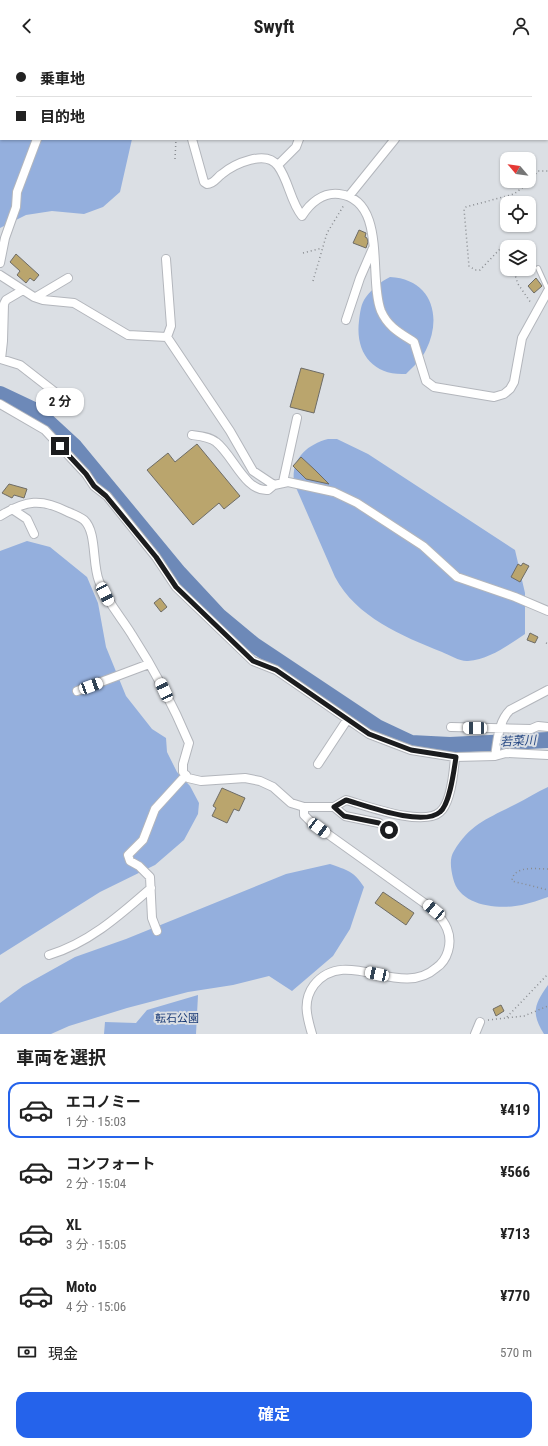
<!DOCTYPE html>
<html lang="ja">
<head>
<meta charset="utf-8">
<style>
	:root { --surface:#fff; --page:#f6f6f6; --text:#222; --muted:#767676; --line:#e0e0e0; --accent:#2563eb }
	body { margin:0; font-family:"Roboto Condensed","Noto Sans JP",sans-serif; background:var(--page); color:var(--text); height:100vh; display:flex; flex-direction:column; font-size:15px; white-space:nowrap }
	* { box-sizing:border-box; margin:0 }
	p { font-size:13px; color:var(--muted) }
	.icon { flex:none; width:22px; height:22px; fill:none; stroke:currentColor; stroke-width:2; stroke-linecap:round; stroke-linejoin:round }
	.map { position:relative; height:982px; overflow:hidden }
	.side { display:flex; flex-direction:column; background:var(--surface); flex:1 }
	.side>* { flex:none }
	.hud { position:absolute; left:0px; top:0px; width:548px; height:88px; box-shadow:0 1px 3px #0004; display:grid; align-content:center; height:88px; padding:0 16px; background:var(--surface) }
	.needle { width:26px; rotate:299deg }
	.buttons { position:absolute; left:500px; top:100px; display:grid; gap:8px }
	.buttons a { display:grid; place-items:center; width:36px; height:36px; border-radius:8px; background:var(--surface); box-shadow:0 1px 3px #0004; font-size:20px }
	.end { position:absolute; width:18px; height:18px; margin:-9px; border:5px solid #1b1c1e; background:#fff; box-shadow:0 0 0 2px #fff }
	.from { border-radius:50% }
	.bubble { position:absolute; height:28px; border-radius:12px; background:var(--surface); box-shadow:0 1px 3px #0004; font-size:13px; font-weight:700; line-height:28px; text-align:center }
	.car { position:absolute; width:12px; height:24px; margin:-12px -6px; border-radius:5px; box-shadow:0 0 3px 1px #0007; background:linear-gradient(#fff 24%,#345 0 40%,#fff 0 76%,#345 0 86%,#fff 0) }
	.hud b { display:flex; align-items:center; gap:14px; height:38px; font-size:15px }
	.hud b+b { border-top:1px solid var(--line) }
	.hud i { width:10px; height:10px; background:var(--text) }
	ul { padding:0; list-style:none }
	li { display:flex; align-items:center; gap:12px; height:56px; margin:0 8px 6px; padding:0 8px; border:2px solid transparent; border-radius:12px }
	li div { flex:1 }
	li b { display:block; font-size:15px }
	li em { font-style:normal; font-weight:700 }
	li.current { border-color:var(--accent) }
	li>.icon { width:36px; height:36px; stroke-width:1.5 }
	h2 { padding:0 16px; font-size:18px; line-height:48px }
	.pay { display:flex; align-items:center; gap:10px; height:44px; padding:0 16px; font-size:15px }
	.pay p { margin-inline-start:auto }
	.button { display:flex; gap:8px; margin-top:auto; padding:8px 16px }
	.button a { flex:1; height:46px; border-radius:12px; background:var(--accent); color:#fff; font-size:16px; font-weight:700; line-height:46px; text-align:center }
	header { display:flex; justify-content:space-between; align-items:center; height:52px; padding:0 16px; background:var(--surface); font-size:18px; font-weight:700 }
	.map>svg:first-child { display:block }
	.green { fill:#94afdd }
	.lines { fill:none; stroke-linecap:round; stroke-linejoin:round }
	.river { stroke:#6d89b8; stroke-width:16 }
	.building { fill:#baa56d; stroke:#6e6c66 }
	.lane-casing { stroke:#b3b6bc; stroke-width:6 }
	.street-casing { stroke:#b3b6bc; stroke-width:10 }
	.path { stroke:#898c90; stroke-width:1.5; stroke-dasharray:1 3; stroke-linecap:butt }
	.lane { stroke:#fff; stroke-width:4 }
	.street { stroke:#fff; stroke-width:8 }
	.route { stroke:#1b1c1e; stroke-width:5 }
	.labels { text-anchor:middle; stroke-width:4; stroke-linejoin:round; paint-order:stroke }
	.park-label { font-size:11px; fill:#193a75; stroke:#dbdfe4 }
	.water-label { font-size:12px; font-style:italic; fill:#254783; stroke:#dbdfe4 }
</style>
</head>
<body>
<header><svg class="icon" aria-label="back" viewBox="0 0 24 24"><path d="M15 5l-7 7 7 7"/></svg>Swyft<svg class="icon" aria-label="person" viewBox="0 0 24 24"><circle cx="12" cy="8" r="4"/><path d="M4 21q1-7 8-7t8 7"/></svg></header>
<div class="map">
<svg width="548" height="982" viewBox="0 0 548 982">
	<rect width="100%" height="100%" fill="#dbdfe4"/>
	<path class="green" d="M0,0H136L1,1V87H132L120,140L103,155L84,162L52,159L26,163L0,176Z
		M390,225C431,227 443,264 426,298C422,307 413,315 406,322C373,324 355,301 359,269C360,261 361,251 366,245C372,237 380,230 390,225Z
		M328,387H337L368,402L515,498L525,541V582C507,594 490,607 468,609C461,610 449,603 442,600C402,584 356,565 335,525L294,431C291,407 306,393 328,387Z
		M27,489L50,495L87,525L98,551L106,595L126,644L152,677L166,686L167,700L177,720L190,734L199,751L198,762L184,788L155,813L100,840L0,903V499Z
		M548,735V845C539,848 531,851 522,853C498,858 459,854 453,826C451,817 449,807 454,799C470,772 489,766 516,752C526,747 537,740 548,735Z
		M330,812C347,818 354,819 364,835L350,877L333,904L292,939L269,924L233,933L188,940L127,956L69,974L51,982H0V951L23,934L75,905L126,887L286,822Z
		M548,933V982H544C531,961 534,953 548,933Z
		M198,943L196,982H104L105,970L136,971L147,958Z"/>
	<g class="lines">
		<path class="river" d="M0,342L36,359L75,395L179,521L219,564L254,593L377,675L411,691L450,693L548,688"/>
	</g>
	<path class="building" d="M359,178L366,181L365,185L367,186L368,190L366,196L353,191Z
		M16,202L39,223L34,229L30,226L26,231L17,223L20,219L10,210Z
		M536,226L542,234L534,241L528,234Z
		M301,316L324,322L314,361L290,355Z
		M197,392L240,444L224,457L219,451L193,473L147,418L168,401L175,410Z
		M301,405L315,418L329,432L306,427L293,414Z
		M9,432L27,437L24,446L14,443L12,446L2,441Z
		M523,511L529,514L520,530L511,525L518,512L521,514Z
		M160,546L167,555L161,560L154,551Z
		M530,581L538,585L535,591L527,588Z
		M222,736L245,746L239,759L234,757L227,771L212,764L216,756L213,754Z
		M383,840L414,861L406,873L375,851Z
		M501,953L504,959L496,964L493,957Z"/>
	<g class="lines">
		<defs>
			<path id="lane" d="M538,216L548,238"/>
			<path id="street" d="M197,0L198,1
				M43,1L44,0
				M188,1L189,0
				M454,1V0
				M192,87L204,130L207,132C214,132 217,125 222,122C234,112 266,97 278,114C289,129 290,149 302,164C310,151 323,140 339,142C388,148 368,227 381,259C388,275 400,281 414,290L426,329L434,335L494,345L504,342L510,337L514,330L522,286L548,239
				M278,113L296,95L299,87
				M349,144L395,87
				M166,207L171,274L167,285
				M0,211L5,186L16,155L17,140L37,87
				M0,223L34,245L43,248L74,251L128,283L167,285L230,379L253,419L274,433
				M23,238L6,248L4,252L3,289L1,307L20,313L65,348L77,354
				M36,245L68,226
				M346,268L360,226L373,196
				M0,352L45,378L86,422L94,434L107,444L156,505L176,535L253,609L276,618L369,682L411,698L455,705
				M192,383C200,384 210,385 216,390C233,403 245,440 268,438L274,433L288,430L334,440L357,451L423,494L457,525L515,545L548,559
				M283,430L297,366
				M12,457L27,467L34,482
				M0,464C26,448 41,446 68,460C73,462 80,465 84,468C97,480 92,512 99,529C107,550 121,565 132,583C154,617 173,653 189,691L183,712V720L188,726L201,729L245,726L260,729L273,735L291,751L304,755H334L346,748C367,754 423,775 440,760C451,751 454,718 455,705L495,704C498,687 498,670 510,658L548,638
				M77,639L149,612
				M451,675L531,677L538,674L548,675
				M495,704L506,701L548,703
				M318,712L347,668
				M304,755V763L311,770L434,858C445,870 453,882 448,899C446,906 442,912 436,916C400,948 346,893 314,933C302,949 307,965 312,982
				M334,755L345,764L379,771L389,778
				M157,879L152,866L150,825L139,814L130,809L128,803L143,788L155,757L186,723
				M49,903C89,891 120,863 151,836
				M475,982L480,970"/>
		</defs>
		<use href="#lane" class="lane-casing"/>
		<use href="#street" class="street-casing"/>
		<path class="path" d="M175,107L176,87
			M507,197L502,196L499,198L480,218H475L469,214L464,157L466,155L514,142L526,133L538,119H548
			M303,201L322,196
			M513,217L518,232L531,251
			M313,229L327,181L344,153
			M546,591L548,592
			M548,817C537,817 513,813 512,829L548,838
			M507,965L548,922
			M488,968L524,964L548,954"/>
		<use href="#lane" class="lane"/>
		<use href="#street" class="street"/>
	</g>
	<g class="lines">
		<path class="route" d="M60,394L86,422L94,434L106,444L156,505L176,535L253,609L276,618L369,682L411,698L456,705C454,718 450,752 440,760C423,775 367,754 346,748L334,755L344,764L379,771L389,778"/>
	</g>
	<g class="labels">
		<g class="park-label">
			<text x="177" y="970">転石公園</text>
		</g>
		<g class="water-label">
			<text transform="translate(518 689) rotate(-3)" y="4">若菜川</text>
		</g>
	</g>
</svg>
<div class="buttons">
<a><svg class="needle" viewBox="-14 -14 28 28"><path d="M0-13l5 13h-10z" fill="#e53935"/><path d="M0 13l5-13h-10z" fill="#767676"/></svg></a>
<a><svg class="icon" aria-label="locate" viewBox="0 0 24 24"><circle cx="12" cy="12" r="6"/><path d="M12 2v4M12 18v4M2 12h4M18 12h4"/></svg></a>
<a><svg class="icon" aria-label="layers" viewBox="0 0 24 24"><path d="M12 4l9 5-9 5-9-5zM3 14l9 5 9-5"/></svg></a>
</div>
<i class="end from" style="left:389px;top:778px"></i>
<i class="end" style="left:60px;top:394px"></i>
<div class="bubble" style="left:36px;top:336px;width:48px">2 分</div>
<i class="car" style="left:105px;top:542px;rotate:153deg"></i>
<i class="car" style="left:91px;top:634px;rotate:70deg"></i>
<i class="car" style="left:164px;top:638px;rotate:335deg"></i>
<i class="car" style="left:475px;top:676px;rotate:271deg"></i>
<i class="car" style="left:319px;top:776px;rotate:127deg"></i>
<i class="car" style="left:434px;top:858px;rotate:310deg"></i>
<i class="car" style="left:377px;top:922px;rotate:282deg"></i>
<div class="hud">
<b><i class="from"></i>乗車地</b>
<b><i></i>目的地</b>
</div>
</div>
<section class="side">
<h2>車両を選択</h2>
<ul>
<li class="current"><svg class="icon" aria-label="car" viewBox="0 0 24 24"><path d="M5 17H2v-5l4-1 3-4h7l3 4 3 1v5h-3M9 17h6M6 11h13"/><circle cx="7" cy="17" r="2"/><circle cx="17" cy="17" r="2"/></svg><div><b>エコノミー</b><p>1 分 · 15:03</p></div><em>¥419</em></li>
<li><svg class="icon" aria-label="car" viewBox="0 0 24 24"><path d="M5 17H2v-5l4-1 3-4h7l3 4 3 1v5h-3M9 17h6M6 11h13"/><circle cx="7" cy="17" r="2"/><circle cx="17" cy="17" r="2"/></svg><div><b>コンフォート</b><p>2 分 · 15:04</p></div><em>¥566</em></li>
<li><svg class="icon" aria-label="car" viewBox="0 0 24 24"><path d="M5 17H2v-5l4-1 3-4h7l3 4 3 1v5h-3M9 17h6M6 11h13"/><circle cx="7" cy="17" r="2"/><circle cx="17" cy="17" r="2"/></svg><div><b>XL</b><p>3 分 · 15:05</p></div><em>¥713</em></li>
<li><svg class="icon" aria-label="car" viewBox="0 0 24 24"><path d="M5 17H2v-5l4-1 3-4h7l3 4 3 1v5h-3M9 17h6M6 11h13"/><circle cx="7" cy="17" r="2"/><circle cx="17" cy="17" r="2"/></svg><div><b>Moto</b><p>4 分 · 15:06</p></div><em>¥770</em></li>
</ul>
<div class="pay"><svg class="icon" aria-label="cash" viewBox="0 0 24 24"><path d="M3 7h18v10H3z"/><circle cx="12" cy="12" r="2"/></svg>現金<p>570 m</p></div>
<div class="button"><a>確定</a></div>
</section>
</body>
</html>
